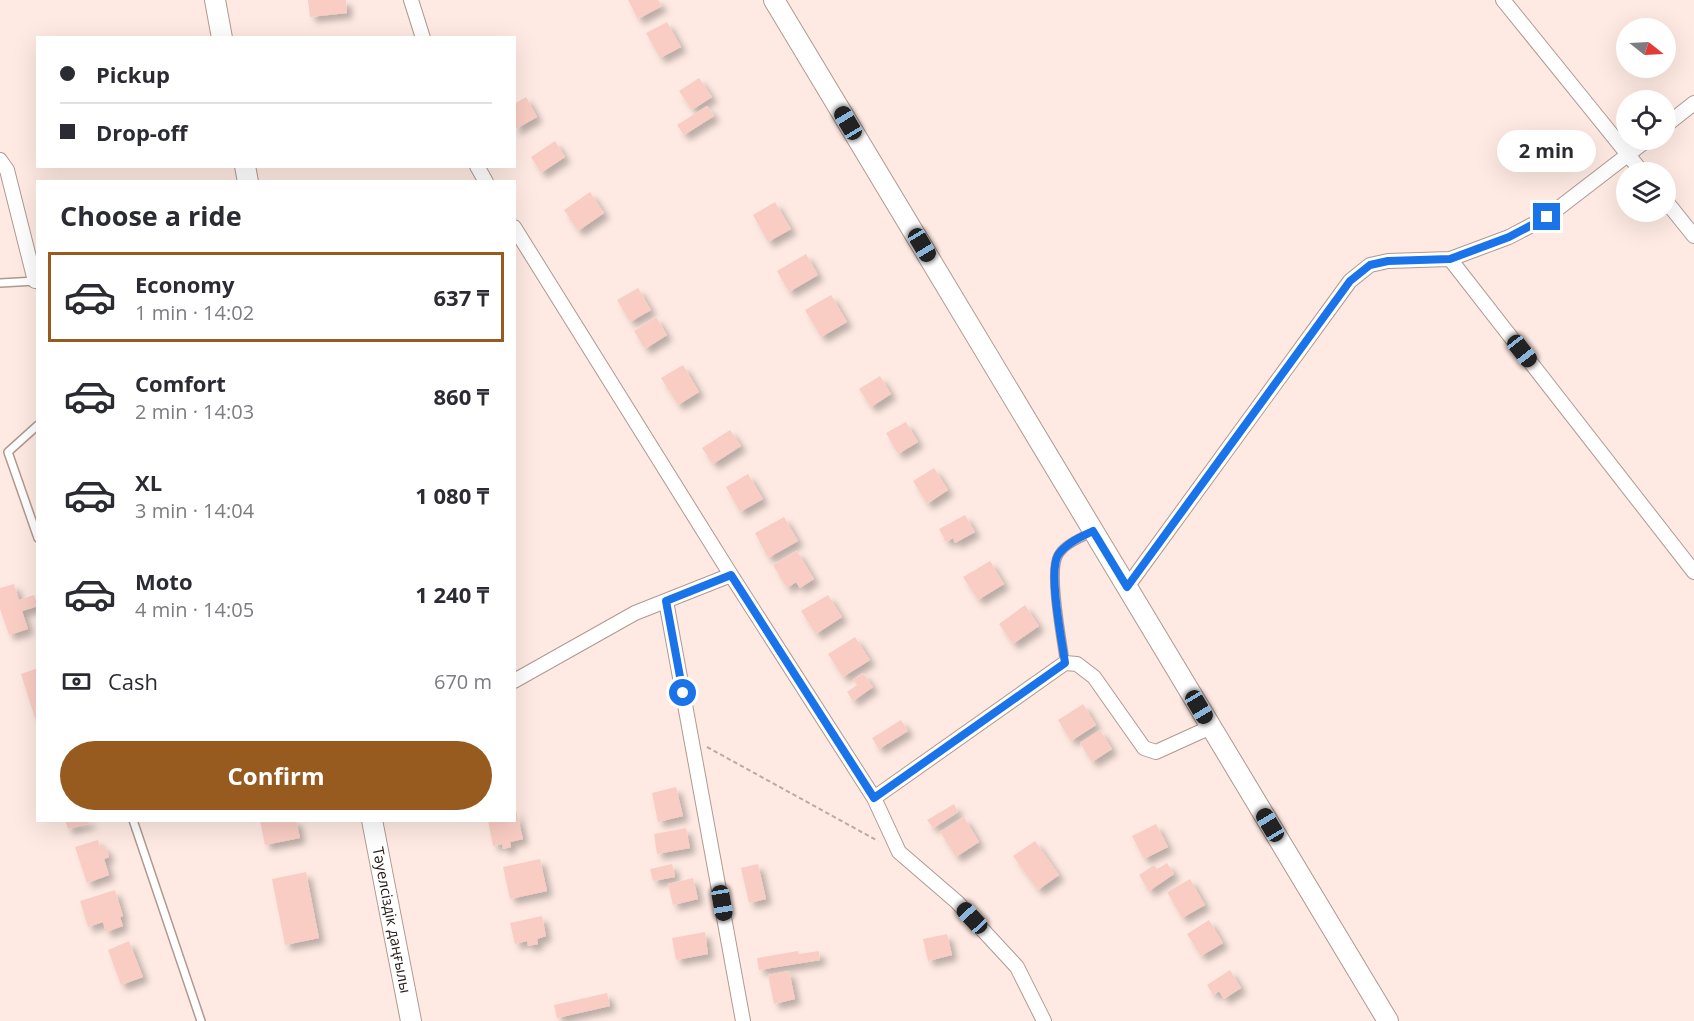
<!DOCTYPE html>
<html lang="en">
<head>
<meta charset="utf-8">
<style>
	:root { --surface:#fff; --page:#f2f2f3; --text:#2b2b33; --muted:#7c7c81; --line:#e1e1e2; --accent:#985b1f }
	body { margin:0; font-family:"Open Sans",sans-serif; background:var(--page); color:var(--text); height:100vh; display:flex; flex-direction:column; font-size:22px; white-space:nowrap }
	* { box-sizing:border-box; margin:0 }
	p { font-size:20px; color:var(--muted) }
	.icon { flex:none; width:33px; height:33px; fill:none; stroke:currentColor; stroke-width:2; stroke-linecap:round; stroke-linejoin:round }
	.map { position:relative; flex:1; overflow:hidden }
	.panel { position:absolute; left:36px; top:180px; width:480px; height:642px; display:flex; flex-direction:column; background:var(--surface); border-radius:0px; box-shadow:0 6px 24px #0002 }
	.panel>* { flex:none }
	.hud { position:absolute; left:36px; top:36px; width:480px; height:132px; border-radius:0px; box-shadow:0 6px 24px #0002; display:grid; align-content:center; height:132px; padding:0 24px; background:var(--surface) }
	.needle { width:39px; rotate:108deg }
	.buttons { position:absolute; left:1616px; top:18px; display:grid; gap:12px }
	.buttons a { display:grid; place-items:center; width:60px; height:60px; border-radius:50%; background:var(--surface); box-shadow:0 6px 24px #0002; font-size:30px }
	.end { position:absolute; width:27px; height:27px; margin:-14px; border:8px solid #1a73e8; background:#fff; box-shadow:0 0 0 3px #fff }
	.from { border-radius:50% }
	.bubble { position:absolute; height:42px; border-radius:21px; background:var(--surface); box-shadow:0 6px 24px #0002; font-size:20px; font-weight:700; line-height:42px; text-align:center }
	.car { position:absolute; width:18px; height:36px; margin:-18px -9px; border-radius:8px; box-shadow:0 0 4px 2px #0007; background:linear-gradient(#222 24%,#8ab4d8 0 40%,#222 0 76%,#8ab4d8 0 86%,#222 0) }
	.hud b { display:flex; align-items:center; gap:21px; height:57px; font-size:22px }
	.hud b+b { border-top:2px solid var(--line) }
	.hud i { width:15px; height:15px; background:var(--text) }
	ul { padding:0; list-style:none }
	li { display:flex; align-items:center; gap:18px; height:90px; margin:0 12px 9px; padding:0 12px; border:3px solid transparent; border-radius:0px }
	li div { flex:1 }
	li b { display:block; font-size:22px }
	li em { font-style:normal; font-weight:700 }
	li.current { border-color:var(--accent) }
	li>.icon { width:54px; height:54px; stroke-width:1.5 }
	h2 { padding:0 24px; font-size:27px; line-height:72px }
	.pay { display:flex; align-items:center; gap:15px; height:66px; padding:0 24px; font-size:22px }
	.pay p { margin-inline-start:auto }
	.primary-button { display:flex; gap:12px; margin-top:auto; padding:12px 24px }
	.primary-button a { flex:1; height:69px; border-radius:36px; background:var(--accent); color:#fff; font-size:24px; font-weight:700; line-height:69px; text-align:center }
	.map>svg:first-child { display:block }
	.building { fill:#f9cdc4; filter:url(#shadow) }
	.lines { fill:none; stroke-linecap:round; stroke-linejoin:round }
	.lane-casing { stroke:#b09990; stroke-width:10 }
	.street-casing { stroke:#b09990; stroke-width:16 }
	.secondary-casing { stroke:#b09990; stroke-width:22 }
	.path { stroke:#bbaaa4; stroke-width:2; stroke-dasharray:4.5 3; stroke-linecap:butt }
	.lane { stroke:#fff; stroke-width:7 }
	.street { stroke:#fff; stroke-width:14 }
	.secondary { stroke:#fff; stroke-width:20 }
	.route { stroke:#1a73e8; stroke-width:8 }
	.labels { text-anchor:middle; stroke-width:5; stroke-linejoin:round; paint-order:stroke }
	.street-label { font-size:15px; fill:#29201d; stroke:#feeae2 }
</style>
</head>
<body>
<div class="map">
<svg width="1694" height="1021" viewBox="0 0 1694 1021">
	<defs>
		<filter id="shadow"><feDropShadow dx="5.5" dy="5.5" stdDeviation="3" flood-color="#0004"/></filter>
	</defs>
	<rect width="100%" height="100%" fill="#feeae2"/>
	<path class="building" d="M308,0H346L347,13L310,17Z
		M628,0H658L662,6L638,19Z
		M667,22L681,47L660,58L646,33Z
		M699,78L712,97L692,110L679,91Z
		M526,97L537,117L514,130V104Z
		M707,106L714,116L684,135L677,125Z
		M555,141L565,157L541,173L531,157Z
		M590,192L604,213L578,231L564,210Z
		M775,202L791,229L768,242L753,215Z
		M806,254L818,275L789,292L777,271Z
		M638,288L651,310L630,322L617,300Z
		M831,295L847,322L821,337L805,310Z
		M656,317L667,335L645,349L634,331Z
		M683,365L699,392L678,405L661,378Z
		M880,376L891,394L871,407L859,389Z
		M906,422L918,442L898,454L886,433Z
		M730,430L741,446L713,464L702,448Z
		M934,468L948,490L927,504L913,481Z
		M748,474L763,499L740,512L726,487Z
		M965,515L975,532L955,543L953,538L946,542L939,529Z
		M784,517L798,541L768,558L755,533Z
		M797,551L814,579L800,588L796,582L787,588L773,565Z
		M990,561L1004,584L978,600L963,577Z
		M14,584L19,600L34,595L38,606L22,611L28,629L9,635L0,609V588Z
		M828,595L842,617L816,634L801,611Z
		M1025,605L1039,626L1013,644L999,624Z
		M855,637L870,660L843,677L828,654Z
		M38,668V717L35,718L21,674Z
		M863,673L873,687L853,701L847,692L857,685L853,680Z
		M1083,704L1096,725L1071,741L1058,720Z
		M901,720L908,731L879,749L872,738Z
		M1100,730L1112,749L1092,762L1080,743Z
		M676,787L683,816L658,822L652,793Z
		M954,804L958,812L933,828L927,820Z
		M515,806L523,839L510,842L511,847L503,849L502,844L493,846L488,820H514Z
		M964,817L979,842L956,857L940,832Z
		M65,820H89L90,823L68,829Z
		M260,820H296L300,838L265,845Z
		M1156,824L1168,847L1144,859L1132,836Z
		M686,828L690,848L657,854L654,834Z
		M98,840L100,848L105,846L109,857L104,859L109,875L87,883L75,847Z
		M1035,841L1059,875L1038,890L1013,856Z
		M540,859L547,891L510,899L503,867Z
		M1167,863L1174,874L1149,891L1139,875L1154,865L1157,869Z
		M672,864L675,877L653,881L650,869Z
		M758,864L766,899L749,903L741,868Z
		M306,872L319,938L285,945L272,879Z
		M693,878L698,899L673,905L668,884Z
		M1190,879L1205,905L1182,918L1167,892Z
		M115,890L123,916L120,917L123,926L106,932L103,922L88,927L80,901Z
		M542,916L546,936L537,939L538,944L528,946L527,941L515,944L510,923Z
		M1209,920L1223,943L1201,956L1187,934Z
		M705,932L708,954L676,960L672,938Z
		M947,934L952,955L928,961L923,939Z
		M129,941L143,977L121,985L108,950Z
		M798,951L799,954L819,951L820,960L759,970L757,958Z
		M1230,970L1241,988L1224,999L1219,991L1213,995L1207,985Z
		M789,971L795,999L774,1004L768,975Z
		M607,993L610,1006L557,1018L554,1005Z"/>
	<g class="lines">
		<defs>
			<path id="lane" d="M0,283L36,281
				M38,425L8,452L38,538
				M1065,663C1062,641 1049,573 1058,556C1064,544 1081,538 1092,532
				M133,820L201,1021"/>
			<path id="street" d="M411,0L423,38
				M1503,0L1642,172
				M1665,126L1694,103
				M0,160L7,170L35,281
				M477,166L486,182
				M1665,200L1694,236
				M514,227L731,575L874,798L899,852L957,902L1017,967L1044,1021
				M1450,259L1694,572
				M1127,587L1350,281L1370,265L1388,261L1450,259L1509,237L1547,217L1647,140
				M666,601L743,1021
				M514,681L635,613L731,575
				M874,798L1065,663L1077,664L1094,677L1144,748L1156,752L1211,727"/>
			<g id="secondary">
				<path d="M215,0L222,38"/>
				<path d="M774,0L1388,1021"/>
				<path d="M245,166L248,182"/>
				<path id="s1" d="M372,820L411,1021"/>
			</g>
		</defs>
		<use href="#lane" class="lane-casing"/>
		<use href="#street" class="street-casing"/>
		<use href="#secondary" class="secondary-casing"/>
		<path class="path" d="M707,747L878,841"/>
		<use href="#lane" class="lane"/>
		<use href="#street" class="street"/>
		<use href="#secondary" class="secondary"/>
	</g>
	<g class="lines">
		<path class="route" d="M683,693L666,601L731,575L874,798L1065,663C1062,641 1048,572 1058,555C1066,543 1081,537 1093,531L1127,587L1350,281L1370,265L1388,261L1450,259L1509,237L1547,217"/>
	</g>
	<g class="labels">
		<g class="street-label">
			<text dy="5" stroke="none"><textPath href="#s1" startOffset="102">Тәуелсіздік даңғылы</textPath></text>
		</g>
	</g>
</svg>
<div class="buttons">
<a><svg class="needle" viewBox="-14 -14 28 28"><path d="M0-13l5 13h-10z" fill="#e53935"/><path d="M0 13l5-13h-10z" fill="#7c7c81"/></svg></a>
<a><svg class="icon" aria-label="locate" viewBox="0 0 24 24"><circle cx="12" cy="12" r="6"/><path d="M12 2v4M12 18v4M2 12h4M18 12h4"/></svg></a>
<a><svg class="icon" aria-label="layers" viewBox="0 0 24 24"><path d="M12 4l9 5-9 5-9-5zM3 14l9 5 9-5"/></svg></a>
</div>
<i class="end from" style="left:683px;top:693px"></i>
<i class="end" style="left:1547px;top:217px"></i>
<div class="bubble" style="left:1497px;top:130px;width:99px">2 min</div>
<i class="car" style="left:848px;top:123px;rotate:329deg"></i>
<i class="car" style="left:922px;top:245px;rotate:149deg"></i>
<i class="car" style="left:1522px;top:351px;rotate:142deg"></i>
<i class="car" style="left:1199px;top:707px;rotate:149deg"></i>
<i class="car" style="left:1270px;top:825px;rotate:329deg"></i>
<i class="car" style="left:722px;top:903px;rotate:170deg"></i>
<i class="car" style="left:972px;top:918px;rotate:317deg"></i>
<div class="hud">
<b><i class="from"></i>Pickup</b>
<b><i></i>Drop-off</b>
</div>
<section class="panel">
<h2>Choose a ride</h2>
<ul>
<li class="current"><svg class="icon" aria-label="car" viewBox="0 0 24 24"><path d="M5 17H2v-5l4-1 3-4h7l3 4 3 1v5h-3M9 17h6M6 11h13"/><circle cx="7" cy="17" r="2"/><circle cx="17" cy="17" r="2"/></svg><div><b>Economy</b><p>1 min · 14:02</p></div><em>637 ₸</em></li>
<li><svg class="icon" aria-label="car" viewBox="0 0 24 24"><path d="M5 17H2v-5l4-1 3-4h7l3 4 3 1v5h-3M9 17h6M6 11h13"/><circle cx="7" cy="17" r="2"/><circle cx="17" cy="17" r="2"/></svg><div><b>Comfort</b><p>2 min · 14:03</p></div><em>860 ₸</em></li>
<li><svg class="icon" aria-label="car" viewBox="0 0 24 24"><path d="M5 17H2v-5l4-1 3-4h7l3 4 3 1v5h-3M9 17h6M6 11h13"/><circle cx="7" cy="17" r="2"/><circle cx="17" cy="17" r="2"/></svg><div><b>XL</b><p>3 min · 14:04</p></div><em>1 080 ₸</em></li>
<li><svg class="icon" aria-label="car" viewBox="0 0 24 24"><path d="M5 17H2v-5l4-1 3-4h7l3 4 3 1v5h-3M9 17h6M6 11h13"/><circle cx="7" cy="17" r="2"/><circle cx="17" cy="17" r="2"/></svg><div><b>Moto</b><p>4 min · 14:05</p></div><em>1 240 ₸</em></li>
</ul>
<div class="pay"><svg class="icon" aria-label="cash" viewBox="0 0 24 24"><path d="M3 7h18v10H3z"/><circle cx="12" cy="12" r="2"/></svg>Cash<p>670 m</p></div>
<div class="primary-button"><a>Confirm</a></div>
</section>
</div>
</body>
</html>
